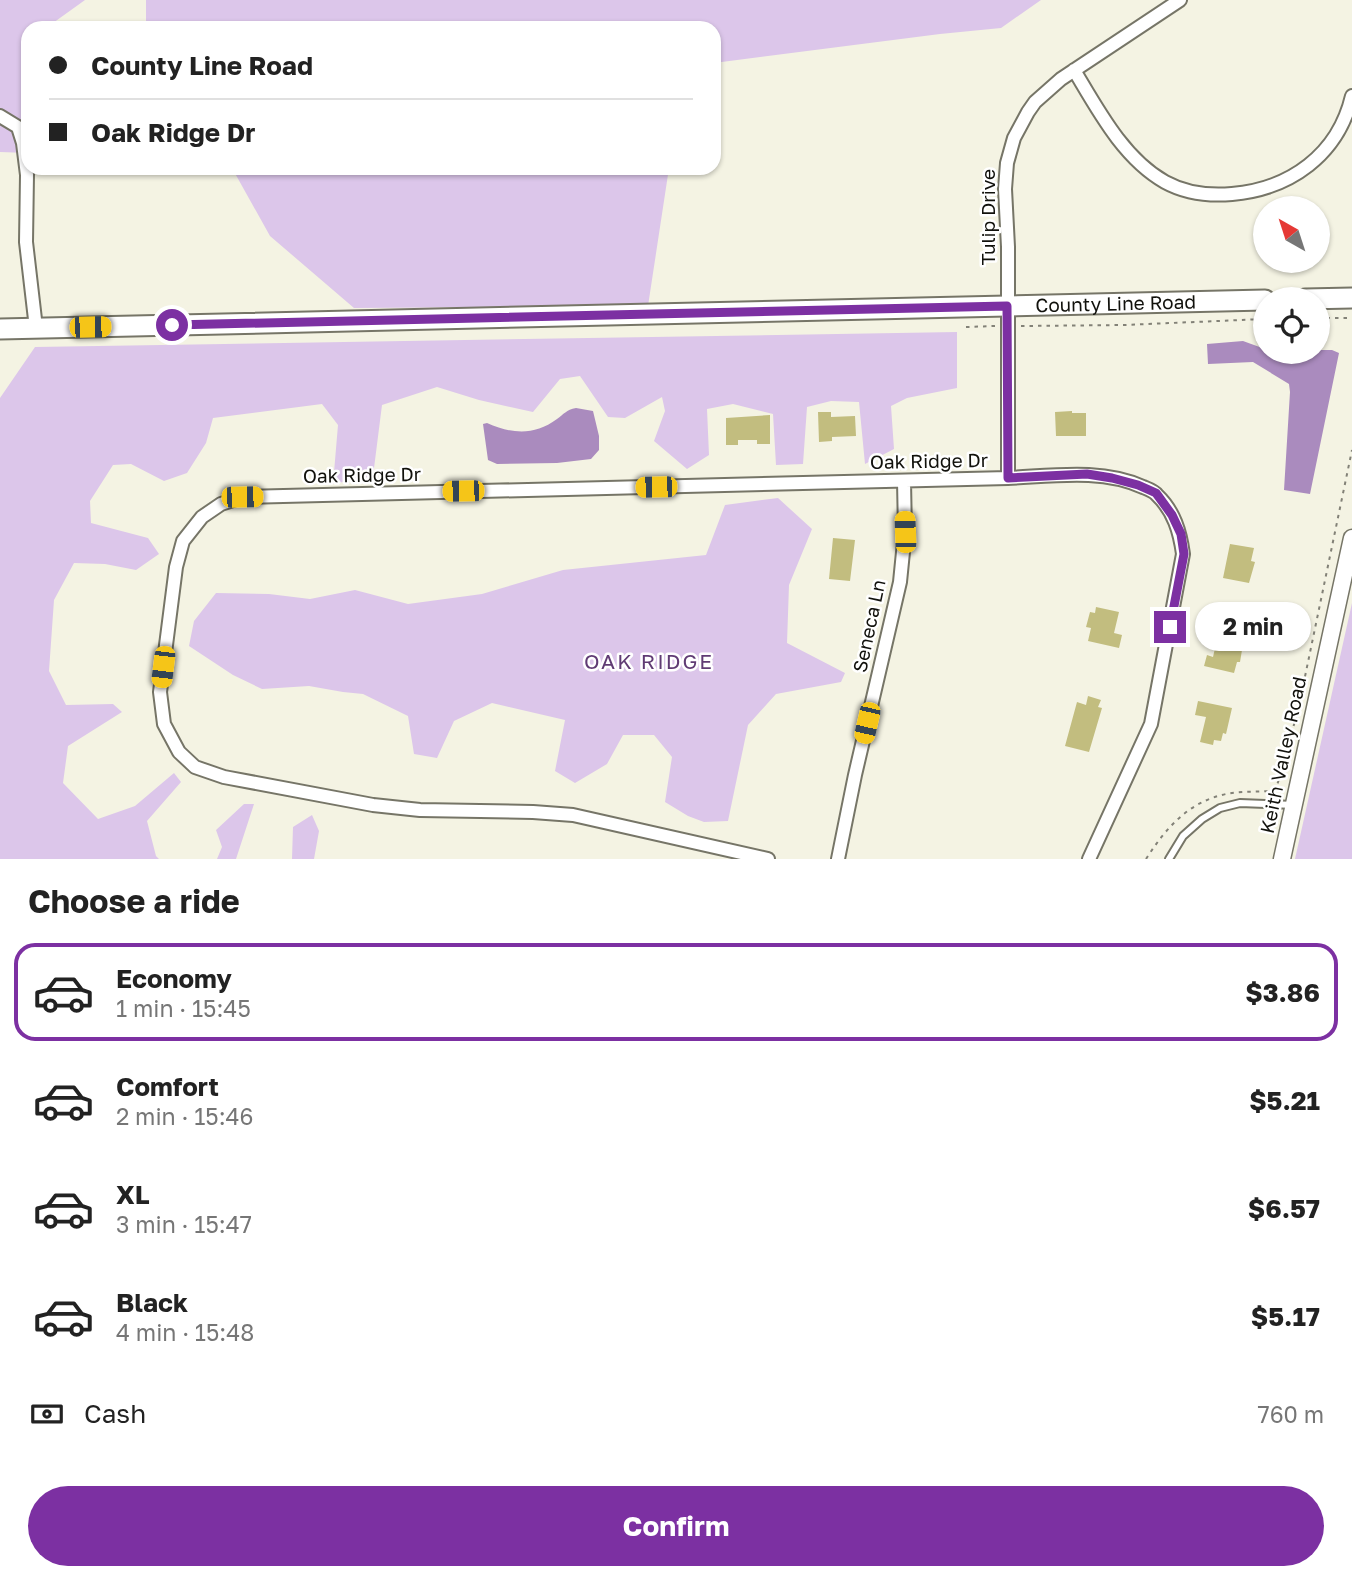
<!DOCTYPE html>
<html lang="en">
<head>
<meta charset="utf-8">
<style>
	:root { --surface:#fff; --page:#f6f6f6; --text:#222; --muted:#767676; --line:#e0e0e0; --accent:#7c30a2 }
	body { margin:0; font-family:"Golos Text",sans-serif; background:var(--page); color:var(--text); height:100vh; display:flex; flex-direction:column; font-size:26px; white-space:nowrap }
	* { box-sizing:border-box; margin:0 }
	p { font-size:23px; color:var(--muted) }
	.icon { flex:none; width:38px; height:38px; fill:none; stroke:currentColor; stroke-width:2; stroke-linecap:round; stroke-linejoin:round }
	.map { position:relative; height:859px; overflow:hidden }
	.details { display:flex; flex-direction:column; background:var(--surface); flex:1 }
	.details>* { flex:none }
	.guide { position:absolute; left:21px; top:21px; width:700px; height:154px; border-radius:21px; box-shadow:0 2px 5px #0004; display:grid; align-content:center; height:154px; padding:0 28px; background:var(--surface) }
	.needle { width:46px; rotate:321deg }
	.tools { position:absolute; left:1253px; top:196px; display:grid; gap:14px }
	.tools a { display:grid; place-items:center; width:77px; height:77px; border-radius:50%; background:var(--surface); box-shadow:0 2px 5px #0004; font-size:35px }
	.end { position:absolute; width:32px; height:32px; margin:-16px; border:9px solid #7c30a2; background:#fff; box-shadow:0 0 0 4px #fff }
	.from { border-radius:50% }
	.bubble { position:absolute; height:49px; border-radius:24px; background:var(--surface); box-shadow:0 2px 5px #0004; font-size:23px; font-weight:700; line-height:49px; text-align:center }
	.car { position:absolute; width:21px; height:42px; margin:-21px -10px; border-radius:9px; box-shadow:0 0 5px 2px #0007; background:linear-gradient(#f5c518 24%,#345 0 40%,#f5c518 0 76%,#345 0 86%,#f5c518 0) }
	.guide b { display:flex; align-items:center; gap:24px; height:66px; font-size:26px }
	.guide b+b { border-top:2px solid var(--line) }
	.guide i { width:18px; height:18px; background:var(--text) }
	ul { padding:0; list-style:none }
	li { display:flex; align-items:center; gap:21px; height:98px; margin:0 14px 10px; padding:0 14px; border:4px solid transparent; border-radius:21px }
	li div { flex:1 }
	li b { display:block; font-size:26px }
	li em { font-style:normal; font-weight:700 }
	li.active { border-color:var(--accent) }
	li>.icon { width:63px; height:63px; stroke-width:1.5 }
	h2 { padding:0 28px; font-size:32px; line-height:84px }
	.pay { display:flex; align-items:center; gap:18px; height:77px; padding:0 28px; font-size:26px }
	.pay p { margin-inline-start:auto }
	.primary-button { display:flex; gap:14px; margin-top:auto; padding:14px 28px }
	.primary-button a { flex:1; height:80px; border-radius:42px; background:var(--accent); color:#fff; font-size:28px; font-weight:700; line-height:80px; text-align:center }
	.map>svg:first-child { display:block }
	.green { fill:#dcc6ea }
	.water { fill:#aa8bbe }
	.building { fill:#c2bd7f }
	.lines { fill:none; stroke-linecap:round; stroke-linejoin:round }
	.service-casing { stroke:#767567; stroke-width:10 }
	.minor-casing { stroke:#767567; stroke-width:16 }
	.tertiary-casing { stroke:#767567; stroke-width:19 }
	.primary-casing { stroke:#767567; stroke-width:23 }
	.path { stroke:#828177; stroke-width:2; stroke-dasharray:3.5 5; stroke-linecap:butt }
	.service { stroke:#fff; stroke-width:6 }
	.minor { stroke:#fff; stroke-width:12 }
	.tertiary { stroke:#fff; stroke-width:16 }
	.primary { stroke:#fff; stroke-width:19 }
	.route { stroke:#7c30a2; stroke-width:9 }
	.labels { text-anchor:middle; stroke-width:5; stroke-linejoin:round; paint-order:stroke }
	.street-label { font-size:19px; fill:#11110c; stroke:#fff }
	.neighbourhood-label { font-size:21px; letter-spacing:2px; fill:#603b74; stroke:#fff }
</style>
</head>
<body>
<div class="map">
<svg width="1352" height="859" viewBox="0 0 1352 859">
	<rect width="100%" height="100%" fill="#f4f3e3"/>
	<path class="green" d="M0,0H85L46,28H28V153L0,152Z
		M146,0H1041L1001,28L940,34L714,63V28H146Z
		M232,168H669L648,306L354,308L270,236Z
		M957,332V388L907,398L891,406L894,449L865,464L859,402L831,401L807,407L803,464L776,465L773,414L733,404L707,409L709,455L687,469L654,441L665,411L662,397L625,418L608,417L580,376L560,379L533,412L479,400L437,387L382,405L373,476L333,484L338,425L322,404L213,418L206,443L187,473L164,481L131,464L113,465L90,501L91,523L148,538L159,554L136,570L105,564L74,563L54,600L49,671L66,705L113,704L122,712L68,746L63,783L98,819L135,806L174,773L181,782L147,821L156,856L159,859H0V398L35,347Z
		M778,498L812,529L789,585L787,643L845,673L841,682L776,694L748,725L728,821L704,822L688,816L665,802L672,757L654,735H623L607,764L575,783L555,771L565,720L492,703L454,721L437,758L414,754L408,716L363,694L343,692L309,686L262,689L233,675L189,646L194,621L216,593L269,594L310,599L355,590L408,604L482,594L563,570L706,555L725,505Z
		M1352,603V859H1295Z
		M244,804H254L236,859H217L222,847L216,830Z
		M312,815L319,831L314,859H292L293,827Z"/>
	<path class="water" d="M1243,341L1265,349V352H1318V350H1332L1339,353L1310,494L1284,490L1290,392L1289,384L1253,362L1208,364L1207,344Z
		M576,408L593,411L599,436V450L591,459L557,463L497,464L488,460L483,424L487,423C512,434 534,436 557,419C564,414 566,410 576,408Z"/>
	<path class="building" d="M1072,411V413H1086V436H1056L1055,412Z
		M818,412H831V417L855,416L856,436L832,437V441L819,442Z
		M770,415V444H757V440H738V445H726V418Z
		M833,538L855,540L850,581L829,579Z
		M1230,544L1254,548L1251,561L1255,562L1249,583L1223,578Z
		M1096,607L1119,612L1114,633L1122,635L1119,648L1088,641L1091,628L1086,627L1090,612L1095,613Z
		M1220,638L1238,643L1236,649L1242,650L1240,662H1237L1234,673L1204,666L1207,655L1213,657L1216,644H1218Z
		M1088,696L1101,700L1098,707L1102,708L1089,752L1065,746L1077,702L1086,705Z
		M1198,701L1232,708L1226,734L1223,733L1221,741L1214,740L1213,745L1200,742L1206,717L1195,715Z"/>
	<g class="lines">
		<defs>
			<path id="service" d="M1169,859L1183,836L1202,819L1220,808L1240,803L1294,805"/>
			<path id="minor" d="M1074,70C1098,110 1123,158 1165,182C1185,193 1209,196 1232,194C1290,189 1338,155 1352,96
				M0,116L18,127L23,143L27,175L26,242L36,328
				M1008,478V247L1005,189L1007,163L1014,138L1028,112L1035,102L1061,79L1180,0
				M768,859L573,815L533,812L420,810L373,805L224,777L195,767L179,752L164,724L160,692L176,567L183,541L202,517L221,504L242,497L1008,478C1052,476 1102,468 1143,487C1148,489 1154,491 1157,495C1174,511 1180,532 1183,554L1151,724L1089,859
				M838,859L855,775L900,582L905,532L904,481"/>
			<path id="tertiary" d="M1282,859L1352,538"/>
			<g id="primary">
				<path d="M1305,299L1352,298"/>
				<path id="s1" d="M0,329L1265,300"/>
			</g>
		</defs>
		<use href="#service" class="service-casing"/>
		<use href="#minor" class="minor-casing"/>
		<use href="#tertiary" class="tertiary-casing"/>
		<use href="#primary" class="primary-casing"/>
		<path class="path" d="M1318,318H1352
			M1021,326L1124,325L1265,319
			M966,327L995,326
			M1146,859C1166,828 1188,802 1226,794C1241,791 1256,792 1271,791L1277,785L1285,762L1302,691L1352,450"/>
		<use href="#service" class="service"/>
		<use href="#minor" class="minor"/>
		<use href="#tertiary" class="tertiary"/>
		<use href="#primary" class="primary"/>
	</g>
	<g class="lines">
		<path class="route" d="M172,325L1007,306L1008,478L1087,474L1112,478L1138,485L1156,493L1172,515L1181,534L1184,554L1170,627"/>
	</g>
	<g class="labels">
		<g class="street-label">
			<text transform="translate(988 217) rotate(-90)" y="7">Tulip Drive</text>
			<text dy="7" stroke="none"><textPath href="#s1" startOffset="1116">County Line Road</textPath></text>
			<text transform="translate(929 461) rotate(-1)" y="7">Oak Ridge Dr</text>
			<text transform="translate(362 475) rotate(-1)" y="7">Oak Ridge Dr</text>
			<text transform="translate(869 626) rotate(-78)" y="7">Seneca Ln</text>
			<text transform="translate(1283 755) rotate(-78)" y="7">Keith Valley Road</text>
		</g>
		<g class="neighbourhood-label">
			<text x="649" y="669">OAK RIDGE</text>
		</g>
	</g>
</svg>
<div class="tools">
<a><svg class="needle" viewBox="-14 -14 28 28"><path d="M0-13l5 13h-10z" fill="#e53935"/><path d="M0 13l5-13h-10z" fill="#767676"/></svg></a>
<a><svg class="icon" aria-label="locate" viewBox="0 0 24 24"><circle cx="12" cy="12" r="6"/><path d="M12 2v4M12 18v4M2 12h4M18 12h4"/></svg></a>
</div>
<i class="end from" style="left:172px;top:325px"></i>
<i class="end" style="left:1170px;top:627px"></i>
<div class="bubble" style="left:1195px;top:602px;width:116px">2 min</div>
<i class="car" style="left:90px;top:327px;rotate:89deg"></i>
<i class="car" style="left:656px;top:487px;rotate:269deg"></i>
<i class="car" style="left:463px;top:491px;rotate:269deg"></i>
<i class="car" style="left:242px;top:497px;rotate:89deg"></i>
<i class="car" style="left:905px;top:532px;rotate:358deg"></i>
<i class="car" style="left:163px;top:667px;rotate:187deg"></i>
<i class="car" style="left:867px;top:723px;rotate:193deg"></i>
<div class="guide">
<b><i class="from"></i>County Line Road</b>
<b><i></i>Oak Ridge Dr</b>
</div>
</div>
<section class="details">
<h2>Choose a ride</h2>
<ul>
<li class="active"><svg class="icon" aria-label="car" viewBox="0 0 24 24"><path d="M5 17H2v-5l4-1 3-4h7l3 4 3 1v5h-3M9 17h6M6 11h13"/><circle cx="7" cy="17" r="2"/><circle cx="17" cy="17" r="2"/></svg><div><b>Economy</b><p>1 min · 15:45</p></div><em>$3.86</em></li>
<li><svg class="icon" aria-label="car" viewBox="0 0 24 24"><path d="M5 17H2v-5l4-1 3-4h7l3 4 3 1v5h-3M9 17h6M6 11h13"/><circle cx="7" cy="17" r="2"/><circle cx="17" cy="17" r="2"/></svg><div><b>Comfort</b><p>2 min · 15:46</p></div><em>$5.21</em></li>
<li><svg class="icon" aria-label="car" viewBox="0 0 24 24"><path d="M5 17H2v-5l4-1 3-4h7l3 4 3 1v5h-3M9 17h6M6 11h13"/><circle cx="7" cy="17" r="2"/><circle cx="17" cy="17" r="2"/></svg><div><b>XL</b><p>3 min · 15:47</p></div><em>$6.57</em></li>
<li><svg class="icon" aria-label="car" viewBox="0 0 24 24"><path d="M5 17H2v-5l4-1 3-4h7l3 4 3 1v5h-3M9 17h6M6 11h13"/><circle cx="7" cy="17" r="2"/><circle cx="17" cy="17" r="2"/></svg><div><b>Black</b><p>4 min · 15:48</p></div><em>$5.17</em></li>
</ul>
<div class="pay"><svg class="icon" aria-label="cash" viewBox="0 0 24 24"><path d="M3 7h18v10H3z"/><circle cx="12" cy="12" r="2"/></svg>Cash<p>760 m</p></div>
<div class="primary-button"><a>Confirm</a></div>
</section>
</body>
</html>
